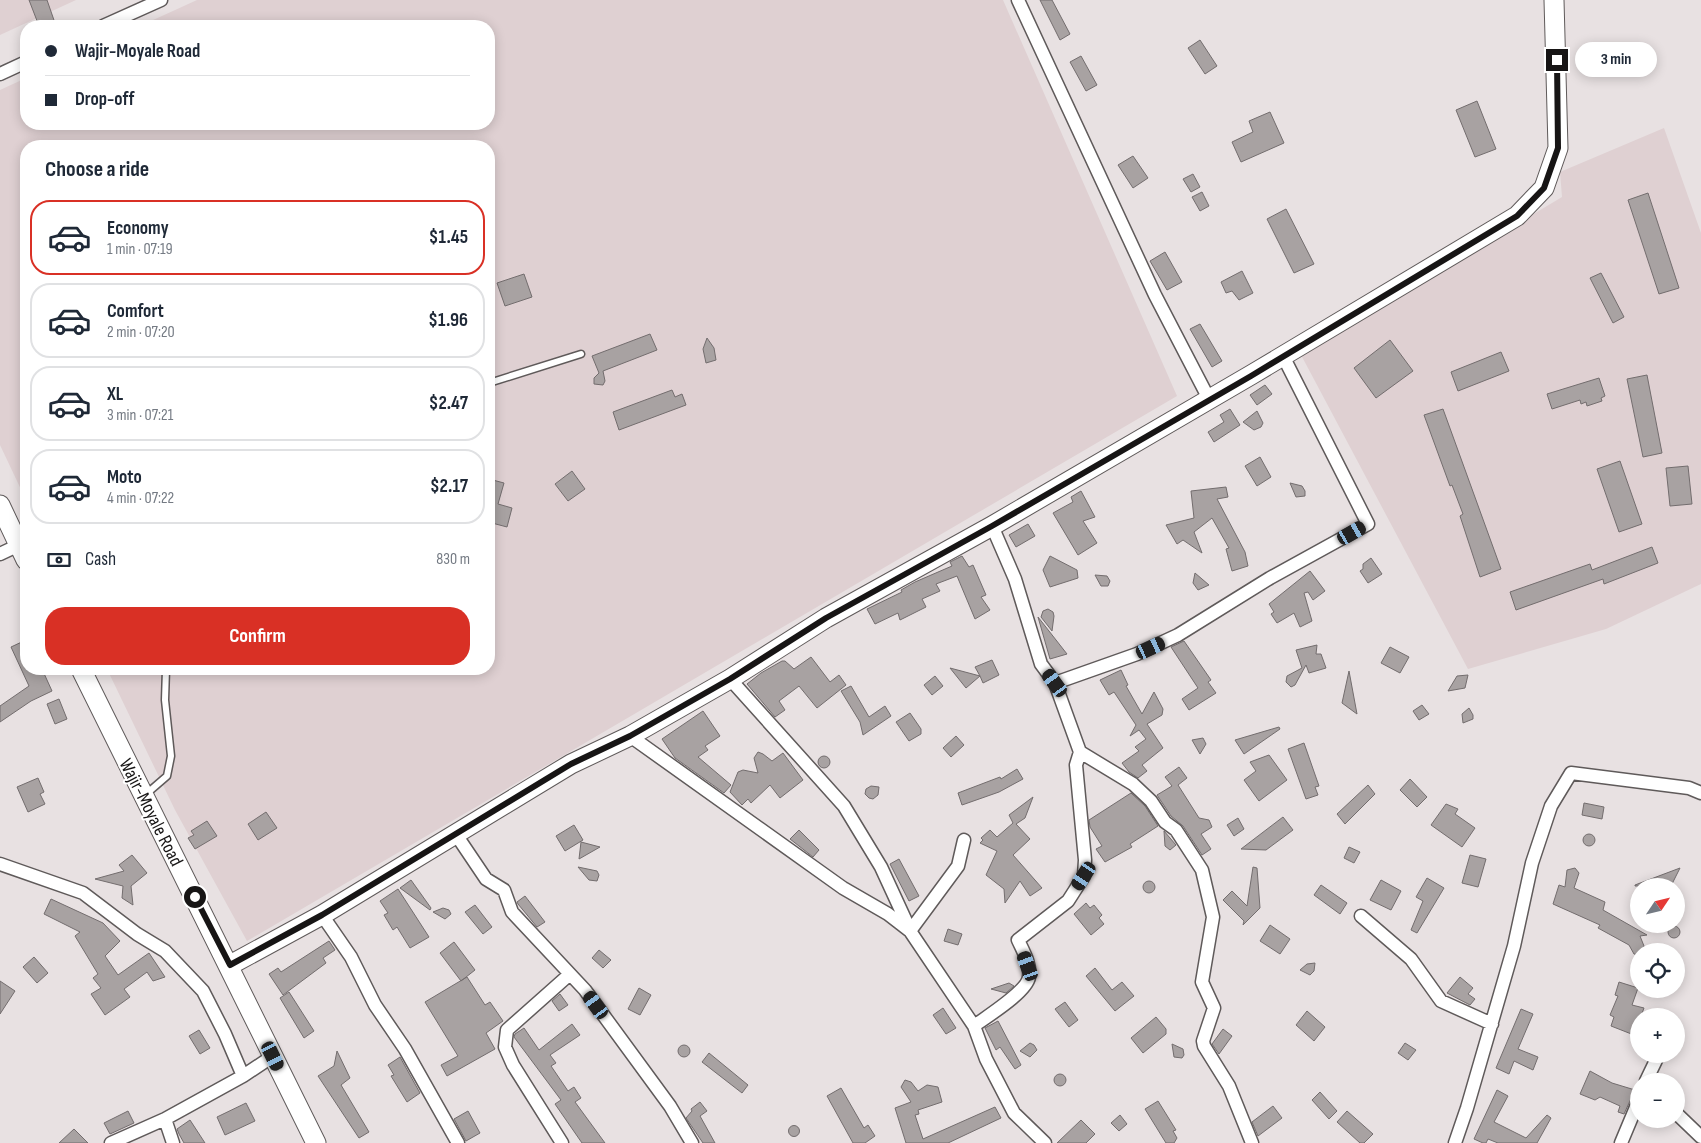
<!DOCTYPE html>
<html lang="en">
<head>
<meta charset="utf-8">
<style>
	:root { --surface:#fff; --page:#f2f2f3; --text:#1f2937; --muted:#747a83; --line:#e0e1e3; --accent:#d93025 }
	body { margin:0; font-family:"Sofia Sans Condensed",sans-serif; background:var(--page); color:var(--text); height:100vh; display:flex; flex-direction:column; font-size:19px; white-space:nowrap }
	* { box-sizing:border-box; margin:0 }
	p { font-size:16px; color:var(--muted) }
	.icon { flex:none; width:28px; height:28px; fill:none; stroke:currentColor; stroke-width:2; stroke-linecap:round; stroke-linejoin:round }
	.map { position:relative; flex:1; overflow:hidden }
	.details { position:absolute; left:20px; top:140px; width:475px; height:535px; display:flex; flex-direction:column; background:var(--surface); border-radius:20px; box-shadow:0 2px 12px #0003 }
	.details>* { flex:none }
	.hud { position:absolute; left:20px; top:20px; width:475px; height:110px; border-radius:20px; box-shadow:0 2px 12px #0003; display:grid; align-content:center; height:110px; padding:0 25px; background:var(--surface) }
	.needle { width:32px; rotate:55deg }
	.buttons { position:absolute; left:1630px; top:878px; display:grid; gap:10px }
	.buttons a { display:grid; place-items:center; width:55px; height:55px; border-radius:50%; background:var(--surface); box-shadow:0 2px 12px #0003; font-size:25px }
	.end { position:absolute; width:22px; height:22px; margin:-11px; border:6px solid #171515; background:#fff; box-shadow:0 0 0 2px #fff }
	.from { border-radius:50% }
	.bubble { position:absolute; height:35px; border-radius:18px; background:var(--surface); box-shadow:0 2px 12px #0003; font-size:16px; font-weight:700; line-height:35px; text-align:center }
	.car { position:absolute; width:15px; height:30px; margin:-15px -8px; border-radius:6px; box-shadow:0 0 4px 1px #0007; background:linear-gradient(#222 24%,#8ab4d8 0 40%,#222 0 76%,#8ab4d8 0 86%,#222 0) }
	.hud b { display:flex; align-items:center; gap:18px; height:48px; font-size:19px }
	.hud b+b { border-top:1px solid var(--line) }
	.hud i { width:12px; height:12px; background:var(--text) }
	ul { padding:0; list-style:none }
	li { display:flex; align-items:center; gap:15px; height:75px; margin:0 10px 8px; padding:0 15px; border:2px solid var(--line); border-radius:20px }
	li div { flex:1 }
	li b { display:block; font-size:19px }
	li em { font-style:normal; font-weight:700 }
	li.selected { border-color:var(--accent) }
	li>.icon { width:45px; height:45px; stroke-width:1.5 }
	h2 { padding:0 25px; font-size:22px; line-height:60px }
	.pay { display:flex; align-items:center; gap:12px; height:55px; padding:0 25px; font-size:19px }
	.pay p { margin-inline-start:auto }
	.button { display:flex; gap:10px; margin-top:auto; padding:10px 25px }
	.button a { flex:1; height:58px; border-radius:20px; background:var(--accent); color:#fff; font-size:20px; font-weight:700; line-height:58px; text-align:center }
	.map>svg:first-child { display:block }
	.built { fill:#dfd0d2 }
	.building { fill:#a8a2a2; stroke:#736d6e }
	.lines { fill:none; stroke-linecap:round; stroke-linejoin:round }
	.lane-casing { stroke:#5f5a5a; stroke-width:9 }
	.street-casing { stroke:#5f5a5a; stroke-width:15 }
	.secondary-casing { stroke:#5f5a5a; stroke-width:21 }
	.lane { stroke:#fff; stroke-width:6 }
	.street { stroke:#fff; stroke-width:12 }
	.secondary { stroke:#fff; stroke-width:19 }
	.route { stroke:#171515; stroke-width:6 }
	.labels { text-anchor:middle; stroke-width:4; stroke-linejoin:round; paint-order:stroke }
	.street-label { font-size:19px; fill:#171515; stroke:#fff }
</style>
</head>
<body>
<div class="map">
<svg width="1701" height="1143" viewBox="0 0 1701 1143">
	<rect width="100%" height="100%" fill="#e8e1e2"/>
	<path class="built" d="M0,0H76L0,35Z
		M197,0H1003L1177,396L247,941L175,810L107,669H489V146H26V500L0,445V90L26,78V124H489V26H140Z
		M1664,128L1701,233V584L1606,629L1468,669L1300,353L1562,197L1560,172Z"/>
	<path class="building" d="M29,0H47L56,26H39Z
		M1040,0H1052L1070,34L1060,40Z
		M1200,40L1217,66L1205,74L1188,48Z
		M1081,56L1097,85L1086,91L1070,62Z
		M1477,101L1496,149L1475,157L1456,110Z
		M1270,112L1284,143L1241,162L1232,142L1253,132L1249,121Z
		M1133,156L1148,178L1133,188L1118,165Z
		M1193,174L1200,187L1191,192L1183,179Z
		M1202,192L1209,206L1200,211L1192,197Z
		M1648,193L1679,288L1659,294L1628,200Z
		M1286,209L1314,264L1294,273L1267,219Z
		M1165,252L1182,282L1167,290L1150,261Z
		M1242,271L1253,293L1239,300L1232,291L1226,293L1221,282Z
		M1601,273L1624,317L1613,323L1590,278Z
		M524,274L532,297L505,306L497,283Z
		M1200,324L1222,361L1212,367L1190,329Z
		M650,334L657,350L603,371L605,381L603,385L594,384V378L599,373L592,356Z
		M707,338L714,348L716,360L706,363L703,349Z
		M1390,340L1413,371L1376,398L1354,368Z
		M1501,352L1509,371L1458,391L1451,372Z
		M1647,375L1662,453L1643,457L1627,379Z
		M1599,378L1605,396L1601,398L1602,401L1587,406L1586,402L1581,404L1580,400L1552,409L1547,394Z
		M1265,385L1272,394L1257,405L1250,395Z
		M672,390L675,397L682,394L686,405L619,430L613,412Z
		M1230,409L1240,425L1214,442L1208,432L1224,422L1220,415Z
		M1443,409L1501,569L1480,577L1460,516L1463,514L1452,485L1450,486L1424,415Z
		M1257,411L1263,423L1261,427L1254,430L1243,422Z
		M1260,457L1271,477L1257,486L1245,466Z
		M1620,461L1642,524L1619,532L1597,469Z
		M1688,466L1692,504L1670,506L1666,468Z
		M572,471L585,489L568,501L555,484Z
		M489,479L504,483L498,504L512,508L507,527L492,523L489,524Z
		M1290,483L1302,486L1305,491V496L1296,497Z
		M1226,487L1228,497L1217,499L1245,552L1248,566L1232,571L1226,549L1229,548L1212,518L1194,532L1202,553L1183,540L1177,544L1166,525L1194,518L1191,491Z
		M1081,491L1095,517L1083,521L1097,543L1078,555L1053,513L1073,502L1071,497Z
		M1028,524L1035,536L1016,547L1009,535Z
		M1652,547L1658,563L1604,584L1603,579L1516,610L1510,592L1590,564L1592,570Z
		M962,556L969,567L973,565L986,595L981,597L990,610L975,619L957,576L936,584L940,591L922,599L926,607L900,620L898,613L875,624L867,609L902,592L901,590L915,582L952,566L950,562Z
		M1050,556L1077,570L1078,578L1050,587L1043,570Z
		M1371,558L1382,574L1368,583L1360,571L1363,569V564Z
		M1310,571L1325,591L1313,600L1308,592L1304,593L1312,621L1300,627L1294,613L1277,623L1271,614L1274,612L1269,604Z
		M1195,573L1209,585L1198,590L1193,583Z
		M1095,575L1107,576L1110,581L1108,586H1101Z
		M1048,609L1053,612L1054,616L1052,631L1041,617L1043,611Z
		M1038,617L1067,654L1050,659Z
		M26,640V669H42L52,691L31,701L0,722V706L29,686L11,647Z
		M1184,641L1211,680L1208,682L1216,693L1189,710L1182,699L1198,688L1171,647Z
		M1317,645L1316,654H1321L1326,668L1309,673L1306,665L1295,685L1291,687L1286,682L1287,676L1302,668L1296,650Z
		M1390,647L1409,657L1400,673L1381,663Z
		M811,657L830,682L839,675L846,685L817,708L799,686L779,701L785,710L775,717L747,684L761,673L782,661H785L794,669Z
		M992,660L999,675L983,683L980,676L966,688L950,668L980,676L975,667Z
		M1121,670L1128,685L1126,686L1142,714L1154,692L1163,709L1162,715L1147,724L1163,748L1142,765L1147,771L1138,778L1129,772L1122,763L1139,751L1135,747L1146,739L1139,730L1130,736L1136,725L1114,692L1109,695L1100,680Z
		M1349,671L1357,714L1342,703Z
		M1468,675L1465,688L1448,691L1457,676Z
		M935,676L943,686L932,695L924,685Z
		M851,686L869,717L885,706L891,716L863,735L860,722L841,691Z
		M59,699L67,719L55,724L47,704Z
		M1422,705L1429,714L1419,720L1413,711Z
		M1469,708L1473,715V719L1463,723L1462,714Z
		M703,711L720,736L705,746L708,750L698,757L731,785L724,793L675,758L662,739Z
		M910,713L921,729V734L909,741L896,722Z
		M1279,727L1280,729L1244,754L1235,740Z
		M956,736L964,745L951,757L943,748Z
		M1203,738L1206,744L1200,754L1192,740Z
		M1304,743L1319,786L1315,787L1318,795L1306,799L1288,749Z
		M758,752L763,754L772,761L783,753L803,780L780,798L770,785L751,803L748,799L742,805L730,792L738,772L743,770L758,773L754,758Z
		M1269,755L1287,780L1259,801L1244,780L1256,771L1250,762Z
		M818 762a6 6 0 1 1 12 0a6 6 0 1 1-12 0Z
		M1179,767L1187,778L1178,785L1199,818L1209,820L1212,827L1201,834L1211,849L1202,855L1183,826L1171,816L1157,795L1172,786L1165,777Z
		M1017,769L1023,779L999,792L962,805L958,793L1000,777L1001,779Z
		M38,778L44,792L40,794L45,804L28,812L17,787Z
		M1410,779L1427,797L1417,807L1400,790Z
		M1368,785L1375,794L1345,824L1337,814Z
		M871,786L879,787L878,795L873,799L869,798L865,794L866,789Z
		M1131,793L1145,806L1158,826L1130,844L1132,847L1105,862L1096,849L1102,846L1090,827L1089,820Z
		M1033,797L1025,818L1016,824L1030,839L1013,855L1042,888L1030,896L1020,881L1005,903L1004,889L986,875L997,851L980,843L983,840L981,838L990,830L997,837L1013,823L1009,815Z
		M1584,803L1604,807L1602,819L1582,815Z
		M1446,804L1458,809L1455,814L1475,828L1462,847L1431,825Z
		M266,812L277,828L258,840L248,824Z
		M1283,817L1293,830L1266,850L1241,849Z
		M1238,818L1244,829L1234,836L1227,825Z
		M207,821L217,836L195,849L188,838L194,835L191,831Z
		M574,825L583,840L565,851L556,836Z
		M799,830L819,850L813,857L790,839Z
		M1164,831L1176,845L1170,850L1165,846Z
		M1583 840a6 6 0 1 1 12 0a6 6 0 1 1-12 0Z
		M581,842L600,847L579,859Z
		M1349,847L1360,852L1354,863L1344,858Z
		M132,855L147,873L131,886L133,905L122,898L123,886L95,879L124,871L119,865Z
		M1470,855L1486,859L1478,887L1462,883Z
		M899,859L919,896L909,901L890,864Z
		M578,867L597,871L599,875L597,881L589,880Z
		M1253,867L1257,868L1260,908L1243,925L1244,921L1223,900L1232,891L1247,906Z
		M1575,868L1579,873L1574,888L1605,902L1603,910L1647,935L1640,936L1644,946V951H1639L1638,955L1634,954L1629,945L1598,928L1600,925L1553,904L1559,885L1565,887L1567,870Z
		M1680,868L1671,886H1635V885Z
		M1427,878L1444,888L1417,933L1411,930L1423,901L1416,897Z
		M411,880L431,908L430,910L400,888Z
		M1381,880L1401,891L1391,910L1370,900Z
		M1143 887a6 6 0 1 1 12 0a6 6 0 1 1-12 0Z
		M1321,885L1347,903L1340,914L1314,895Z
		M398,889L429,937L410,948L397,927L393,930L384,915L388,913L380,901Z
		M525,896L545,922L537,927L518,904L517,902Z
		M51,899L103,923L120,941L105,956L118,975L149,953L165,977L153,981L147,972L124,989L130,997L105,1015L91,994L101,988L93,978L98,974L75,936L80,932L44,914Z
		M1086,903L1090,908L1094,905L1102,915L1099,918L1104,924L1091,935L1074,914Z
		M475,905L492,927L483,934L465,912Z
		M443,908L449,910L451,914L445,919L433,912Z
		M1270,925L1290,939L1280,954L1260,941Z
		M1668 932a6 6 0 1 1 12 0a6 6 0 1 1-12 0Z
		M948,929L962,934L958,945L944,941Z
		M329,941L335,950L323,958L326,963L283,995L269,974L278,968L281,972Z
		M454,942L475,970L461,981L440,953Z
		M599,950L611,960L603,968L592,958Z
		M34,957L48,973L37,983L23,967Z
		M1315,963L1314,971L1310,975L1300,970L1307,964Z
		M1095,968L1112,990L1122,982L1134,996L1115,1011L1086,976Z
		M467,977L485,1005L490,1002L503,1021L486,1033L495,1049L447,1076L441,1065L458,1056L425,1002Z
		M1460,977L1473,988L1468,994L1475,999L1470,1005L1447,993Z
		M0,981L15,991L0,1014Z
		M1619,982L1638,988L1632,1005L1644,1008L1641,1016H1639L1634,1035L1611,1026L1614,1017L1610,1015L1618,996L1615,995Z
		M1009,983L1014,986L1006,993L991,989Z
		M639,988L651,995L640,1015L628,1009Z
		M289,992L314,1031L304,1038L280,998Z
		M560,994L568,1005L559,1011L552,1001Z
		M1065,1002L1078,1020L1069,1027L1055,1009Z
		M943,1008L956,1028L946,1034L933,1015Z
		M1521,1009L1533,1014L1518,1049L1538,1057L1533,1070L1514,1061L1509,1074L1496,1068Z
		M1307,1011L1325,1027L1314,1041L1296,1025Z
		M1156,1017L1166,1029V1034L1143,1053L1131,1038Z
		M998,1021L1021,1065L1015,1069L1000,1047L996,1050L985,1028Z
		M572,1024L580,1035L550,1055L556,1063L551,1066L568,1091L574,1087L581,1098L575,1102L605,1143H582L555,1104L561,1100L514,1037L515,1034L524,1028L539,1050Z
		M1223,1029L1232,1036L1219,1054L1212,1044Z
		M199,1030L210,1048L200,1054L189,1036Z
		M1030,1043L1034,1045L1037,1050L1030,1057L1020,1051Z
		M1405,1043L1416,1050L1408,1060L1398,1053Z
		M1172,1044L1183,1049L1184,1055L1182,1058L1174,1057Z
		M678 1051a6 6 0 1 1 12 0a6 6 0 1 1-12 0Z
		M337,1051L350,1078L341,1085L369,1132L359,1138L318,1076L334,1066Z
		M709,1053L748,1085L742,1093L702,1062Z
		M400,1057L420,1093L407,1102L391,1076L394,1075L388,1065Z
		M1590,1071L1612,1083L1635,1090L1624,1114L1618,1112L1620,1106L1600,1097L1595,1100L1580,1094Z
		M1054 1080a6 6 0 1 1 12 0a6 6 0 1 1-12 0Z
		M905,1080L911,1082L918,1091L927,1085L938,1087L942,1102L918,1110L919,1114L915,1115L923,1139L995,1107L1001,1118L948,1143H906L895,1108L911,1102L901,1087Z
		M841,1088L864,1128L868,1125L875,1136L865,1143H853L827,1096Z
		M1497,1090L1508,1096L1494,1122L1526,1138L1547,1115L1551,1118L1537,1143H1498L1488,1139L1486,1143H1483L1474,1139Z
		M1320,1092L1337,1111L1329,1119L1312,1100Z
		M1158,1101L1176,1130L1173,1131L1177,1138L1174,1143H1166L1145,1109Z
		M700,1102L707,1111L700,1116L715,1143H703L686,1118L692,1111L691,1109Z
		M246,1103L255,1121L225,1135L217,1117Z
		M1273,1106L1282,1118L1258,1136L1252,1122Z
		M128,1111L134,1123L110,1134L104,1123Z
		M468,1111L480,1133L466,1141L454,1119Z
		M1347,1111L1373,1134L1364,1143H1360L1337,1122Z
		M1120,1115L1127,1124L1119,1131L1111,1123Z
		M190,1120L205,1143H184L179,1134L177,1129Z
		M1081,1120L1095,1134L1086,1143H1057Z
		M788.5 1131a5.5 5.5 0 1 1 11 0a5.5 5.5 0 1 1-11 0Z
		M74,1129L88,1143H59Z"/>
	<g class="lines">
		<defs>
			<path id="lane" d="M489,383L581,354
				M145,795L167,776L171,756L165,700L166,669"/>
			<path id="street" d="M1018,0L1155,295L1209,399
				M103,26L161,0
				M0,74L26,62
				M0,554L19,545
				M730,679L844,806L881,867L910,930
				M1055,683L1137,654L1178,635L1270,578L1368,524L1283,356
				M630,736L843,888L888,914L910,931L974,1026L986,1059L1014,1113L1045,1143
				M1080,752L1133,784L1151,801L1165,822L1176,830L1202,870L1213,917L1202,982L1214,1008L1203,1041L1204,1046L1229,1086L1252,1143
				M455,833L486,879L504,890L512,912L585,990L670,1106L692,1143
				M0,864L83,893L137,934L165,951L203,991L225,1034L243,1076L273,1056
				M322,915L351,957L375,1005L405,1049L458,1143
				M1361,916L1411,959L1441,1001L1492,1024
				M910,931L958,866L964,840
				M974,1026C986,1017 1027,992 1029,977C1031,964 1023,951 1018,940L1068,901L1084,876L1085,860L1076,765L1080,752L1055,683L1041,664L1015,579L992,526
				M1646,1081L1659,1054
				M1676,1113L1701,1137
				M165,1119L173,1143
				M111,1143L165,1119L243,1076
				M562,1143L513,1065L505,1047L507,1030L570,974
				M1455,1143L1467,1108L1514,946L1532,863L1551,806L1571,773L1689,788L1701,793
				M1621,1143L1639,1100"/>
			<path id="secondary" d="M0,505L26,560
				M81,669L316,1143
				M230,965L322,915L571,764L630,736L730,679L826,618L992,526L1251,375L1517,216L1544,188L1558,148L1554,0"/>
		</defs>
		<use href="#lane" class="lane-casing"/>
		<use href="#street" class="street-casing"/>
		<use href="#secondary" class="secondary-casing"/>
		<use href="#lane" class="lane"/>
		<use href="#street" class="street"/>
		<use href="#secondary" class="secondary"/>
	</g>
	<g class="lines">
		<path class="route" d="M195,897L230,965L322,915L571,764L630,736L730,679L826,618L992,526L1251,376L1517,216L1544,188L1558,148L1557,60"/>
	</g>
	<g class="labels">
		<g class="street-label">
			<text transform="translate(152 812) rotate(63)" y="7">Wajir-Moyale Road</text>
		</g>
	</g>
</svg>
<div class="buttons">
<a><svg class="needle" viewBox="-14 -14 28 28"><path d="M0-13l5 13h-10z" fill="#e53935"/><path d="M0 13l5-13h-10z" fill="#747a83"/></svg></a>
<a><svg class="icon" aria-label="locate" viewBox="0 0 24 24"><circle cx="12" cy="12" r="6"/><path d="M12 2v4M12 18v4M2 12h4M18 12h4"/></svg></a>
<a>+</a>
<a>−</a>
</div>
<i class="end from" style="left:195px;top:897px"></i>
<i class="end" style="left:1557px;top:60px"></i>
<div class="bubble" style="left:1575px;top:42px;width:82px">3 min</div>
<i class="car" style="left:1352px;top:533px;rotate:60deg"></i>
<i class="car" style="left:1151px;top:648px;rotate:65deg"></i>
<i class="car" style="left:1055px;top:683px;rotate:324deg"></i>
<i class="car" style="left:1084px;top:876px;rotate:213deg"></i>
<i class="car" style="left:1028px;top:966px;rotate:340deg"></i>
<i class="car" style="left:596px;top:1005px;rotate:324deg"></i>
<i class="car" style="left:273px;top:1056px;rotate:154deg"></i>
<div class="hud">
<b><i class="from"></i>Wajir-Moyale Road</b>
<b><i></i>Drop-off</b>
</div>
<section class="details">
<h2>Choose a ride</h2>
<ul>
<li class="selected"><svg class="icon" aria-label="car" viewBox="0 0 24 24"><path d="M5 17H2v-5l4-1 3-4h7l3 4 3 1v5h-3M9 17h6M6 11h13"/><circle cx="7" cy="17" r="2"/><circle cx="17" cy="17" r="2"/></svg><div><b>Economy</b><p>1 min · 07:19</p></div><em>$1.45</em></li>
<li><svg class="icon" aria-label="car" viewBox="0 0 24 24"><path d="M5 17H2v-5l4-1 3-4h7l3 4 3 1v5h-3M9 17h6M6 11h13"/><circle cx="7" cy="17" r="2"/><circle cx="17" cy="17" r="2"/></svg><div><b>Comfort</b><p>2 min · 07:20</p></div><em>$1.96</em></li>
<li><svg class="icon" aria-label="car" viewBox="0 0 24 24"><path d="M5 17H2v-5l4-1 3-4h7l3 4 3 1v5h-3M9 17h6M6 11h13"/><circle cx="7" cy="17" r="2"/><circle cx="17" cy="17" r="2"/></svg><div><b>XL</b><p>3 min · 07:21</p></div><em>$2.47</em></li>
<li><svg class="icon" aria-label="car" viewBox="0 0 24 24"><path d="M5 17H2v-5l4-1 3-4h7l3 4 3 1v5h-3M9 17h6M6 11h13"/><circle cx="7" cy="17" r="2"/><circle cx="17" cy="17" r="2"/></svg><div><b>Moto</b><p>4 min · 07:22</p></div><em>$2.17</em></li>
</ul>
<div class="pay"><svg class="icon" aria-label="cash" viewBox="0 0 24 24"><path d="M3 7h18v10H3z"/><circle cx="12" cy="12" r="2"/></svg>Cash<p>830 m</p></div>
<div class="button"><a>Confirm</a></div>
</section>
</div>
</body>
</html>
